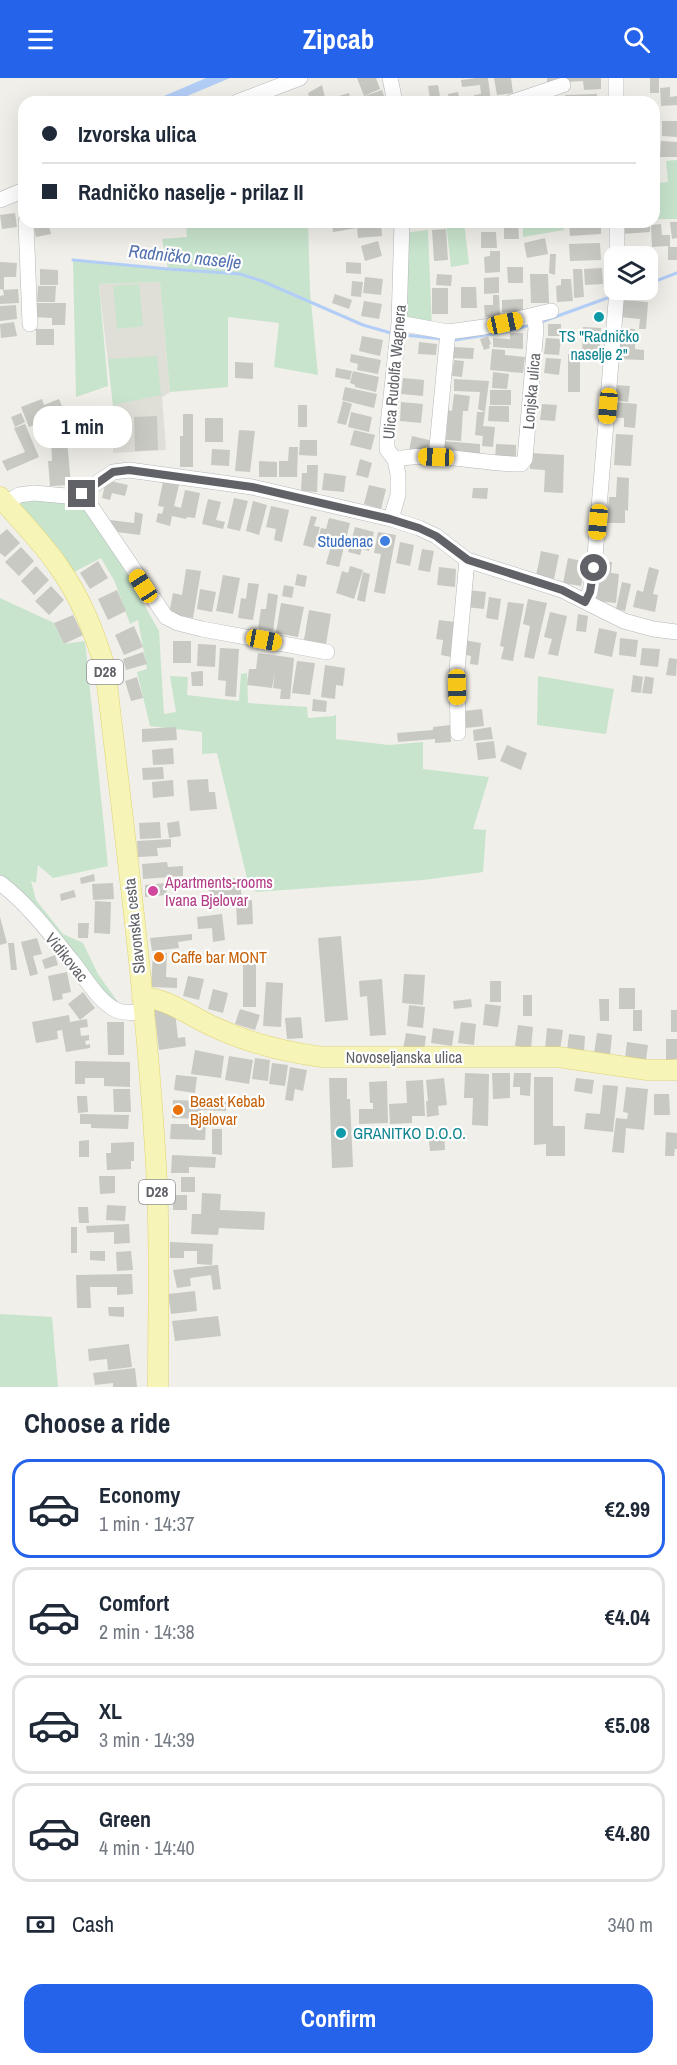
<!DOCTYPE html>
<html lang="en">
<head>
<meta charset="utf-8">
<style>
	:root { --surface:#fff; --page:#f2f2f3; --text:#1f2937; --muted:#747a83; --line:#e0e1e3; --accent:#2563eb }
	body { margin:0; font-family:"Archivo Narrow",sans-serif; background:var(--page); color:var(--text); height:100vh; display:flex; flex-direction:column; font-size:22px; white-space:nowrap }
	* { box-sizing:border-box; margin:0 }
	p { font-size:20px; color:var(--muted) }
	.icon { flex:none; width:33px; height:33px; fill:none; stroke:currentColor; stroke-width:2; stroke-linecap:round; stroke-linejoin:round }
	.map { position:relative; height:1309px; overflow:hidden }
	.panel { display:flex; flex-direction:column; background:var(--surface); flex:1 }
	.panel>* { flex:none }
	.banner { position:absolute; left:18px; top:18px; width:642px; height:132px; border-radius:18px; box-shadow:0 6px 24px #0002; display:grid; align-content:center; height:132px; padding:0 24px; background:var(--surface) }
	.fabs { position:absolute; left:604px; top:168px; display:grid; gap:12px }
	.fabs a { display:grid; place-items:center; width:54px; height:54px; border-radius:12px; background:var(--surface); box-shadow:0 6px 24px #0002; font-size:30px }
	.end { position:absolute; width:27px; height:27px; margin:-14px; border:8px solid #606267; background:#fff; box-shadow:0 0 0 3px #fff }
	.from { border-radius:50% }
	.bubble { position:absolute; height:42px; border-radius:18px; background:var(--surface); box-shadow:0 6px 24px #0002; font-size:20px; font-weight:700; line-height:42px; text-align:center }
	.car { position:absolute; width:18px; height:36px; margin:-18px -9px; border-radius:8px; box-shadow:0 0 4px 2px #0007; background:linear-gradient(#f5c518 24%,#345 0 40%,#f5c518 0 76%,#345 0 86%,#f5c518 0) }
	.banner b { display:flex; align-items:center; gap:21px; height:57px; font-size:22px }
	.banner b+b { border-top:2px solid var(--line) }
	.banner i { width:15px; height:15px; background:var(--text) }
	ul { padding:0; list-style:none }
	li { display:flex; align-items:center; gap:18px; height:99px; margin:0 12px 9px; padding:0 12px; border:3px solid var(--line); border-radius:18px }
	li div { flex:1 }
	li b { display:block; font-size:22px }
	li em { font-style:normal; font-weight:700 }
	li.on { border-color:var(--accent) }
	li>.icon { width:54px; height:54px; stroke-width:1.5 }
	h2 { padding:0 24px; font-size:27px; line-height:72px }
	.pay { display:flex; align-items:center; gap:15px; height:66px; padding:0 24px; font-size:22px }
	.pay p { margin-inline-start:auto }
	.button { display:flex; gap:12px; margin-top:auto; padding:12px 24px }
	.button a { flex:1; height:69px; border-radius:18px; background:var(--accent); color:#fff; font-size:24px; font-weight:700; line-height:69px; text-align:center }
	header { display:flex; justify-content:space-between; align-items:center; height:78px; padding:0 24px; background:var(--accent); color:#fff; font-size:27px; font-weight:700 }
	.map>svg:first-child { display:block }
	.education { fill:#dfded7 }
	.green { fill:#c8e4cd }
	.water { fill:#b3cef6 }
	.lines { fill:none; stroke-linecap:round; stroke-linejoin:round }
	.stream { stroke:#b3cef6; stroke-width:3 }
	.building { fill:#c8c9c3 }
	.minor-casing { stroke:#b5b7bb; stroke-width:16 }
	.major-casing { stroke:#e2d36f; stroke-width:21 }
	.minor { stroke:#fff; stroke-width:15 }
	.major { stroke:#f6f5b7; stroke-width:20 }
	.route { stroke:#606267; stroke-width:8 }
	.culture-dot { fill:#0f9aa8; stroke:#fff; stroke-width:2 }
	.shop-dot { fill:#3f7fe0; stroke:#fff; stroke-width:2 }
	.hotel-dot { fill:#d1479c; stroke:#fff; stroke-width:2 }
	.food-dot { fill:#e8710a; stroke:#fff; stroke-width:2 }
	.labels { text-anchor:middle; stroke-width:4.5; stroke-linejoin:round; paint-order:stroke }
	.shield { fill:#fff; stroke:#909195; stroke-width:1.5 }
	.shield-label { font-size:15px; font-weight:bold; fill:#606267 }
	.culture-label { font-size:16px; fill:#0d838f; stroke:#fff }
	.street-label { font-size:16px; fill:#606267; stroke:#fff }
	.shop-label { font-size:16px; fill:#366cbe; stroke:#fff; text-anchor:end }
	.hotel-label { font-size:16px; fill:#b23c85; stroke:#fff; text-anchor:start }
	.food-label { font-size:16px; fill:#c56008; stroke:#fff; text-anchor:start }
	.water-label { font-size:18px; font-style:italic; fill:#5472af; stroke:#fff }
</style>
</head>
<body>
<header><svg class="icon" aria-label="menu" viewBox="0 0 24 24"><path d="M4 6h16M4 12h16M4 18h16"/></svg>Zipcab<svg class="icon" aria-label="search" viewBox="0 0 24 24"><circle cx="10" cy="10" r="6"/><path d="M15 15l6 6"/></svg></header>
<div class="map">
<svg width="677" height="1309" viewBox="0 0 677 1309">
	<rect width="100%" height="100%" fill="#f0efe9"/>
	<path class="education" d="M160,204L170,314L162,319L166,372L113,375V327L99,206Z"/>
	<path class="green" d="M677,82V141H655L656,105L668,104L666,83Z
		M186,144H308L310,213L318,297L274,289L279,245L228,239V309L170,314L160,204L99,206L108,308L76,319L73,182L168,191L162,161L187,159Z
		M446,144H464L469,186L451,189Z
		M523,144H563L564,152L523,159Z
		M428,152L432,251L399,245L403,155Z
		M139,206L143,248L117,251L113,208Z
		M157,278L161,317L113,327L108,281Z
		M26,421L69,425L80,424L115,475L159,553L164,636L176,634L170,598L188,599L187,617L239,623L241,596L247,595L248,625L307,629L308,640L334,638L336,636V661L389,667L423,664V691L489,699L473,751L486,752L483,794L423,802L256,814L247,800L217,675L202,676V654L150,648L137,594L147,591L138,542L130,546L115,504L101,480L74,494L19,425Z
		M0,520L54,545L64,566L85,563L108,788L53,800L38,787L36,805L31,803L36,822L63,856L83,865L98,896L118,924V933L0,805Z
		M538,598L614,611L606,656L537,647Z
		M0,1236L52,1239L58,1309H0Z"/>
	<path class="water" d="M206,0H230L173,24H150Z"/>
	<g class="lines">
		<path class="stream" d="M73,182L168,191L240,196L262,203L363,247L391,255
			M648,206L677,195
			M622,215L632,212
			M541,244L610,219
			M405,257L442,261
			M455,262L505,254L530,247"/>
	</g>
	<path class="building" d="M357,0H376L380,11L364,18Z
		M476,0H488L491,24H475L474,17L481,16L480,7L462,9L461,2Z
		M494,0H511L513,15L497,17Z
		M547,0H601V11L584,12L583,3L547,5Z
		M650,0H659V15H650Z
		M322,7L326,24H310L308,15Z
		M438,7L441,24H423L430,21L428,8Z
		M670,9V19L677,18V27L661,28L660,10Z
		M382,12L386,24H367L365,18Z
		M458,14L460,24H449L448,16Z
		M349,15L351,24H330L329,21Z
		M597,16V24H565V17Z
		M662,43H677V59L662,58Z
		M661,63L677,64V79H660Z
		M15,135L17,149L2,151L0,137Z
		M33,144H48L51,156L36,159Z
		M332,144H381L382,158L358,160L357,150L333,154Z
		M504,144H518L519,161H504Z
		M569,144H601V156L570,158Z
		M621,144H650V154L622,156Z
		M670,144H677V160L672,161Z
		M661,146L662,157H670V169H677V182H668V168L652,169L651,147Z
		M446,151L448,182L434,183L432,152Z
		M481,154H496L497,170H481Z
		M545,160L548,176L527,180L524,165Z
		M378,163L382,178L365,183L361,168Z
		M600,165L601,182L570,183L569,166Z
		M490,173H500V194L485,195L484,179L490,178Z
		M550,176H556L555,197L549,195Z
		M0,184L17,185L16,199H4V212L0,211Z
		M346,184L361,185V196L346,195Z
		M507,189H523V205H508Z
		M602,190L603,206L585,207L584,191Z
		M40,191L58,192V207H40Z
		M573,191H582L584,219L574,220Z
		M437,196L452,197L451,208L436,207Z
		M530,196H548L549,225H531Z
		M365,199L383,201L381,217L363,215Z
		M499,199V215L484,216V200Z
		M561,201H571L573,223L557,224L556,208L561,207Z
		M352,203L363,204L361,219L351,218Z
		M38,208H56L55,224H37Z
		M461,209H476L477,230H461Z
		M432,210H448V236H432Z
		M18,211L19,225L0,226V218L4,217L3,212Z
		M335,216L352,222L349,231L332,225Z
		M493,217H499L500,238L485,239L484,227H493Z
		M523,221V233L502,234V222Z
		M621,222L648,224L646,251H639L640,241L620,239Z
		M364,223L382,226L379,241L361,238Z
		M32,225H66L65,247H52V240L32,239Z
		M16,227L17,241L0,243V228Z
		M14,244L17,258L1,260L0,246Z
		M548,246H561V258H548Z
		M583,249L601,250L599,280L582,279Z
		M617,250L635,251V271L644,272V282L616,281Z
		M36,251H54V267H36Z
		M510,255H523V271L493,269V260L510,261Z
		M362,258L383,262L380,278L359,273Z
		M488,258L491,266L489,267L490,270L484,272L480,261Z
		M546,260L561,261L559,277L544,276Z
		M419,264L437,266L436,277L418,276Z
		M453,269L474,270L473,281L452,280Z
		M492,271L505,272V277L525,279L523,295L490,292Z
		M351,276L381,282L378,296L357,292L358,286L350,284Z
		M568,276H580V314H568Z
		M546,280L561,281L559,297L544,295Z
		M454,282L464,283L462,299L452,298Z
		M235,284L253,285V301L235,300Z
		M336,290L352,293L350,302L335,299Z
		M353,293L379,299L376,314L355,309V307L350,305Z
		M493,294L509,296L507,311L492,310Z
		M403,300L424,302L423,318L401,316Z
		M454,301L489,303L485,334L478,331L480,314L454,313Z
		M615,307L630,308L628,324L613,322Z
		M345,309L377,316L374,330L342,322Z
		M490,312H511V327H490Z
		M454,316L470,318L468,333H463L461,363L446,362L448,332L452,333Z
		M42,321L44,327L59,321L65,335L29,349L21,329Z
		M343,323L352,326L346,347L337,345Z
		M401,324L423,326L421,345L400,343Z
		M614,324L637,326L635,350L624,349V340L612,339Z
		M542,326L557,327L555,343L540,342Z
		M298,327H307V349H298Z
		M489,328H509V344L488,343Z
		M351,334L372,339L369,354L348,349Z
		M477,334H485L483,348L495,349L493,369L482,368L483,358L475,357Z
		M21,335L25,344L15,349L11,339Z
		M183,336H193V389H180V358H183Z
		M157,338L158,372L135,373L134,339Z
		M205,340H223V364H205Z
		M25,346L39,379L7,393L2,383L25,374L14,350Z
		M239,352L255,353L250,394L235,393Z
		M354,352L375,357L371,372L350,367Z
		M616,356L633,357L631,388L614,387Z
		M412,358L433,363L430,378L409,373Z
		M67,361L71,407L50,408L48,383H52L51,362Z
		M300,362H317V378L299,377Z
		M442,363L480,366V381L441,379Z
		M496,366L516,367V382H495Z
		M289,369H298L297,399H279V383H288Z
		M212,371L230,372L229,388L211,387Z
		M530,375L564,377L563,415L544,414L545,392L530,391Z
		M360,381L372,385L368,400L356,397Z
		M259,383L277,384V399H259Z
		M307,387H318L317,414L301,413L302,395H307Z
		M324,395L346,398L344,414L322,412Z
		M617,399L629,400L628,433L625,432V445H607L609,419H616Z
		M106,402L128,407L125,418L112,415L110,422L102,420Z
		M163,404L179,407L174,428L181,430L185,412L200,415L195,440L187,439L186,441L172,438L170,448L156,444L158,435L162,436L164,429L158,428Z
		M369,407L386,411L381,431L364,426Z
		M473,410H488L487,421L472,420Z
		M234,420L248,423L240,453L227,450Z
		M208,421L221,424L216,442L225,444L223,451L202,446Z
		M253,423L267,427L259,457L246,453Z
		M271,428L289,432L282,464L274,462L276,451L266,449Z
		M135,434L143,436L140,457L109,453L110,442L134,445Z
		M311,438L317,439L314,448L320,449L314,470L303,467Z
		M329,440L350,445L339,489L326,486L331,468L317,465L321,450L326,451Z
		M355,449L374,454L369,473L362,471L360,477L348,474Z
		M7,451L20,465L5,479L0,475V457Z
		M378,454L396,457L385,516L374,514L381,476L374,475Z
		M400,464L414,467L410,488L396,485Z
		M21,469L34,483L19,498L5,484Z
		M422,471L434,473L430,494L418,492Z
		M541,473L559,477L554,501L536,498Z
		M568,480L586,484L581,508L563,505Z
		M98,483L108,500L90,511L80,495Z
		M600,483L612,484L611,495L619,496L616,525L596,523Z
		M36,488L49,502L34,517L21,503Z
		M350,488L363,492L354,521L336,515L342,493L348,495Z
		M439,489L456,491L455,509L437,507Z
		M649,489L659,492L653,516L658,517L655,534L633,529L637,512L643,514Z
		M186,491L201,493L193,540L169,536L173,515L182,517Z
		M363,494L370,496L365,524L357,522Z
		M297,496L307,498L305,509L295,507Z
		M223,497L240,500L233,536L216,533Z
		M622,504L631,506L625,533L616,531Z
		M248,505L259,506L253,542L238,540L241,520L246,521Z
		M284,507L294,509L292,520L282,518Z
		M51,508L64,522L49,537L35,523Z
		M200,511L216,514L212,534L197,531Z
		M117,512L126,533L108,542L98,521Z
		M468,512L486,514L484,531L466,529Z
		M268,515L278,517L273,553L258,550L261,531H266Z
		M489,519L501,521L498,542L486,540Z
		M528,521L547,525L534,581L524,579L530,548L523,546Z
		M508,524L524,526L513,583L501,581L504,569L500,568Z
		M281,525L304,529L298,559L276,555Z
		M309,532L331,536L326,566L304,562Z
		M550,534L567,538L558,578L548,576L552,561L544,559Z
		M578,536L588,538L586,554L576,553Z
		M73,537L83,557L64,566L54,545Z
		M439,542L455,544L451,579L441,577L443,562L436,561Z
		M134,548L143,569L124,577L115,557Z
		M599,550L617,554L612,579L594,575Z
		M620,560L638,562L636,579L619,577Z
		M464,562L481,565L478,587L470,586L471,578L462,576Z
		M173,563H191V585H173Z
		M198,566L216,567L215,589L197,588Z
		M220,570L239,571L236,619L225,618L226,603L218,602Z
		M642,570L660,571L658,589L640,587Z
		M143,574L147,586L126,592L123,581Z
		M258,575L294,580L290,621H280L281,611L273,610L275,594L272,610L247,607L249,591H256Z
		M669,580L677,581L676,598L666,597Z
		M297,583L315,585L310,617L292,615Z
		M325,587L345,590L343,608L336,607L335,621L321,619Z
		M203,593V608H192L191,594Z
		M633,597L643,599L641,615L631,614Z
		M645,598L654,600L652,616L642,615Z
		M137,599L143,620L131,623L125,603Z
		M313,621L327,623L326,634L312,633Z
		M482,631L484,648L466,650L464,633Z
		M450,647L451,664L435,665V661L398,664L397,655L433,652V649Z
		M176,649L177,662L142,664V651Z
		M491,649L493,661L474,663L473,652Z
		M494,663L496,680L478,682L476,665Z
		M507,667L527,675L521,692L500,683Z
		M173,670L174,686L153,687L152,672Z
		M163,689L164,701L143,702L142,690Z
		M208,701L209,714H215L217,731L190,733L187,702Z
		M173,702L174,718L153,720L152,704Z
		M179,743L181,758L169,760L167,745Z
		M160,744L161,760L140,761L139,745Z
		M171,761V769L157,770L158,778L138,779L137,763Z
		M167,784L168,789L183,788V798L143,801L142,786Z
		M94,796L95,803L81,806L80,800Z
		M239,800L242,820L210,823L209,808L191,809L190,803Z
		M113,805L114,821L93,822L92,806Z
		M166,805L167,817L145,819V807Z
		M74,812L76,819L61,823L60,816Z
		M252,822L253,846L237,847L236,823Z
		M95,823L111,824L110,856L94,855Z
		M222,836L225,862L213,864L212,850L198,851L197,839Z
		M0,839L7,865L0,867Z
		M78,845H89L88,860H78Z
		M192,856V862L178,864L179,870L152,873L150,860Z
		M341,858L348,942L325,944L318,860Z
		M37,860L42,876L33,878L38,896L30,898L21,864Z
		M8,865H14L17,892H11Z
		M153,874L167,875L166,899L177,900V910L151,909Z
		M55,877L58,887L45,891L42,882Z
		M243,886H256V929H243Z
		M67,894L71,914L62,916L63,921L53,923L48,898Z
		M404,896L425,897L423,927L402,925Z
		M188,898L204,901L199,922L183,918Z
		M382,901L386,957L370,958L367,918L360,919L359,903Z
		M490,903H501V924H490Z
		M266,904L283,905L281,949L263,948Z
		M619,910H635V931H619Z
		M213,911L228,915L223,935L208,931Z
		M83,914L95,930L80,942L68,926Z
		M523,917H532V938H523Z
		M471,921L472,929L454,931L453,923Z
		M599,921H609V943H600Z
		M485,926L501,928L498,949L483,947Z
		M409,927L425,929L423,950L407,948Z
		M154,930L175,934L178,960L185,959L186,968L159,972Z
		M240,931L260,937L255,952L235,946Z
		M633,932H642V953H633Z
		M671,932H677V954H671Z
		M69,937L70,944L87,941L88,949L80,950L81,958L89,957V962L85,963L86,967L90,966V970L66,974L62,952L57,953L58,961L36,965L32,944Z
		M301,939L303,960L287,961L285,940Z
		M107,944H124V977H108Z
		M461,944L476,946L474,967L458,965Z
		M518,947L533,949L531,970L515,968Z
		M433,950L454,953L452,968L431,965Z
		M547,950L563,952L560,973L545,971Z
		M406,955L426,958L424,974L403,971Z
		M597,955L612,957L610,978L594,976Z
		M569,956L585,958L584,974L567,973Z
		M666,961H677V981L666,982Z
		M627,964L648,967L646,982L625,980Z
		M195,972L224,978L221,1000L191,996Z
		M229,978L253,982L249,1006L225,1002Z
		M255,980L270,982L268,1003L252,1001Z
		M75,983L130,984V1009L104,1008V1000H85V1006H75Z
		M272,985L288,987L285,1008L269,1006Z
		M290,989L307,992L303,1013L295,1011L293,1023L285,1022Z
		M465,995L489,996L488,1048L472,1047L473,1020H464Z
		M492,995H510V1020L493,1021Z
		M514,995H531L530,1018L520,1017V1009H513Z
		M176,997L197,999L195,1015L174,1012Z
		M534,999H553V1048H565V1078H546V1066L534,1067Z
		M329,1000H347V1021H350L353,1089L332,1090Z
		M444,1000L447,1027L438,1028L439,1037L427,1039L426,1023H428L426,1002Z
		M576,1000L594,1002L592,1016L574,1013Z
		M423,1002L425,1038H412V1045L390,1046L389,1026L407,1025L406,1003Z
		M387,1003L388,1045L359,1046V1031H373V1025H370L369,1004Z
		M603,1007L618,1008L613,1054L584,1051L586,1035L600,1036Z
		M626,1009L648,1011L644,1052L626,1050L624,1075L612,1074L616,1040L627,1041L628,1035L623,1034Z
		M113,1011H130L131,1034H114Z
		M654,1016H669L670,1037H654Z
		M77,1018H87L88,1034L78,1035Z
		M173,1022L226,1024V1033L201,1032L200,1041L172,1040Z
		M80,1036L129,1037L128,1051L91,1050V1046H80Z
		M171,1046H206L205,1062L170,1061Z
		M212,1051H222V1077L212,1076Z
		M444,1053L445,1072L430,1073L428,1054Z
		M666,1054L677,1055V1071H675L674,1078H665Z
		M89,1062V1079H79V1063Z
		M134,1064V1083H131V1091L107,1092L106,1075H111V1065Z
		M172,1077L216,1079L215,1090L189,1089V1095H171Z
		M99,1098H115V1115L100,1116Z
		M181,1099H195V1114H181Z
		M202,1115L221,1116L220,1132L265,1134L264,1152L219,1150L218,1157L191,1156L192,1136H201Z
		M173,1117H187V1132H173Z
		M107,1127L126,1128L125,1143L106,1142Z
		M78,1129H88L89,1145H79Z
		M129,1146L130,1165L114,1166V1154L87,1155L86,1148Z
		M71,1149H77V1175H71Z
		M170,1164L213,1166L212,1187L197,1186V1173H184V1180H170Z
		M90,1173H105V1183L90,1182Z
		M131,1173L133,1192L117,1193L116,1174Z
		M216,1187H218L221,1211L213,1212L211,1197L190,1200L191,1208L177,1210L173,1192Z
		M132,1196L133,1216L117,1217V1209H90L91,1230H77L76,1197Z
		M195,1213L197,1233L171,1236L168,1216Z
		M108,1229H124V1239L109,1238Z
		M218,1238L221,1258L175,1263L172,1243Z
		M129,1266L132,1289L108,1292L107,1281L89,1283L88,1271Z
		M135,1290L137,1309H113V1305L95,1307L93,1295Z"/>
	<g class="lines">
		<defs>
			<path id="minor" d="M390,0L395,24
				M616,0V24
				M237,24L300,0
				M512,24L563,7
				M0,122L24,112
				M26,144L30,246
				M617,144V178
				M399,245L448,254L484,249L551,233
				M436,379L448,254
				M395,382C430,371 482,387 521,386L525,381L536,250L534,239
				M82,415L166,539L178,545L202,551L327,574
				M6,425L19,417L34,415L66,418L82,415L113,394L129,392L252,409L391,441L419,450L436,458L467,482L562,512L624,543L653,551L677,554
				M391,441L398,417V396L395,382L387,371V356L399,245L402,144
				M585,523L590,514L594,490L617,212
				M458,655L457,592L467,482
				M0,805C28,826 50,856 72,883C86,900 97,922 116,932C124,936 134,934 143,934"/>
			<path id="major" d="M0,419C20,442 42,464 59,489C81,520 94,554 105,589C125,761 148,932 157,1105C160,1172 158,1241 158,1309
				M142,919C169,921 186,936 210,947C245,964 284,974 322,979H558L647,992H677"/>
		</defs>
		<use href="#minor" class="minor-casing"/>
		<use href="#major" class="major-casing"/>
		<use href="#minor" class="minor"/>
		<use href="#major" class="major"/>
	</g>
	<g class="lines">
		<path class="route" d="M82,416L113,394L129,392L252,409L390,441L419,450L436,458L468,482L562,512L585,524L590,514L594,490"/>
	</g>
	<g class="culture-dot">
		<circle cx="599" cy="239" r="6"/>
		<circle cx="341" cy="1055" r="6"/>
	</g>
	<circle class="shop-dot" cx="385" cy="463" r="6"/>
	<circle class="hotel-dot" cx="153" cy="813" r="6"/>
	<g class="food-dot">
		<circle cx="159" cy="879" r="6"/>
		<circle cx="178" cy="1032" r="6"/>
	</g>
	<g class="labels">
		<g class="shield">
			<rect x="87" y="582" width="36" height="24" rx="4.5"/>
			<rect x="139" y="1102" width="36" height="24" rx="4.5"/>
		</g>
		<g class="shield-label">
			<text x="105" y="599">D28</text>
			<text x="157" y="1119">D28</text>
		</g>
		<g class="culture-label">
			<text x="599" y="264">TS "Radničko<tspan x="599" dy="18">naselje 2"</tspan></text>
			<text x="353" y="1061" text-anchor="start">GRANITKO D.O.O.</text>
		</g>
		<g class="street-label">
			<text transform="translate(394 294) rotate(-85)" y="6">Ulica Rudolfa Wagnera</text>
			<text transform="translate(531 313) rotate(-85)" y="6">Lonjska ulica</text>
			<text transform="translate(134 848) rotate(-96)" y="6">Slavonska cesta</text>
			<text transform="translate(67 879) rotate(51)" y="6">Vidikovac</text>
			<text x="404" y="985">Novoseljanska ulica</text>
		</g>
		<g class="shop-label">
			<text x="373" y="469">Studenac</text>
		</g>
		<g class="hotel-label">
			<text x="165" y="810">Apartments-rooms<tspan x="165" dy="18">Ivana Bjelovar</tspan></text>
		</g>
		<g class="food-label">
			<text x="171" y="885">Caffe bar MONT</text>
			<text x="190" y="1029">Beast Kebab<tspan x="190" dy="18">Bjelovar</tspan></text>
		</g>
		<g class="water-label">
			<text transform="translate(185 179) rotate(6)" y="6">Radničko naselje</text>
		</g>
	</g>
</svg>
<div class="fabs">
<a><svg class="icon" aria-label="layers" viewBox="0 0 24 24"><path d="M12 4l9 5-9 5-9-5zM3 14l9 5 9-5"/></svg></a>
</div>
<i class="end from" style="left:594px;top:490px"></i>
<i class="end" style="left:82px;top:416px"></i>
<div class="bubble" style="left:33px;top:328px;width:99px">1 min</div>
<i class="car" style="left:505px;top:245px;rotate:78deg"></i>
<i class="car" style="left:608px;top:328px;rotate:185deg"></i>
<i class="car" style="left:436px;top:379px;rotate:272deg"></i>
<i class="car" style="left:598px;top:444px;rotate:185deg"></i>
<i class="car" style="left:143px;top:508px;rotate:327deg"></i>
<i class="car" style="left:264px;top:562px;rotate:101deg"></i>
<i class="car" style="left:457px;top:609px;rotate:179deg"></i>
<div class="banner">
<b><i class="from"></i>Izvorska ulica</b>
<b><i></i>Radničko naselje - prilaz II</b>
</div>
</div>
<section class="panel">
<h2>Choose a ride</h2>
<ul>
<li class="on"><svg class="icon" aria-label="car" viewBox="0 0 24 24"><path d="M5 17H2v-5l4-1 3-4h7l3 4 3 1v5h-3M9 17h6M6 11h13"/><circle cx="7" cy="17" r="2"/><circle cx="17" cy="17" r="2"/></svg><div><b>Economy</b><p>1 min · 14:37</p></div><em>€2.99</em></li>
<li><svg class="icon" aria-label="car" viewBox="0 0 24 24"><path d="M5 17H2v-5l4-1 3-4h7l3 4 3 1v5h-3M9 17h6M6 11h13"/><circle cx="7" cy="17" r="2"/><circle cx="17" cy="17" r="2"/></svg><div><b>Comfort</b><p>2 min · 14:38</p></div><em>€4.04</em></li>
<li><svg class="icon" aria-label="car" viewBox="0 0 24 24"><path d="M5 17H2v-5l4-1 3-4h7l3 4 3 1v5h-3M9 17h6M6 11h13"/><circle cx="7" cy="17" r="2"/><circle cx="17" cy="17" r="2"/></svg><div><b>XL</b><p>3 min · 14:39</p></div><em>€5.08</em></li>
<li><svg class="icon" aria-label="car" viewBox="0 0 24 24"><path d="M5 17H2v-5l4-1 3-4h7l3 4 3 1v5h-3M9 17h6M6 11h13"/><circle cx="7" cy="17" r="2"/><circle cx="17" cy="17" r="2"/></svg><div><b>Green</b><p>4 min · 14:40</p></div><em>€4.80</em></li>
</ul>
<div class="pay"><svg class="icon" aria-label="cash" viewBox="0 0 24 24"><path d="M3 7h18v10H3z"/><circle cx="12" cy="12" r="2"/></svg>Cash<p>340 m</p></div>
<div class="button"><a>Confirm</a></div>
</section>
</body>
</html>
